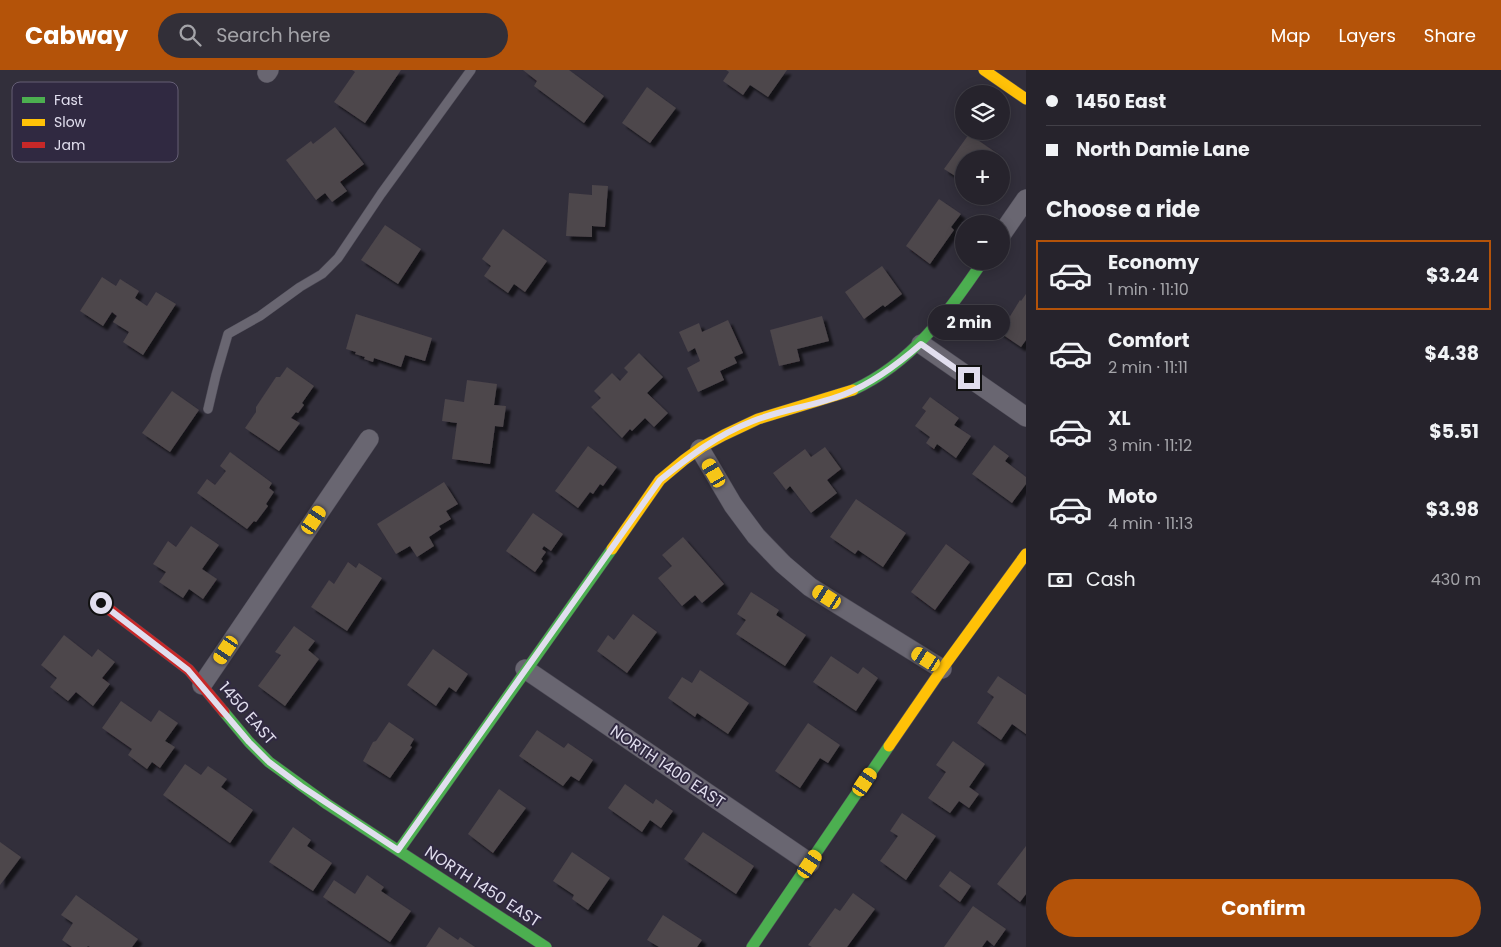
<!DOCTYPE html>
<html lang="en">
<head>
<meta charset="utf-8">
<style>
	:root { --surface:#26232c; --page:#322f38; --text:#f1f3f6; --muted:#a4a4a9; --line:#424048; --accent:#b45309 }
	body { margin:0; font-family:Poppins,sans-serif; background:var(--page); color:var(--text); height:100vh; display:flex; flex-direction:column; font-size:19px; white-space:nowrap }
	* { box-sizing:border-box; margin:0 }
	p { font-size:16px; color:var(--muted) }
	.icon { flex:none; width:28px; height:28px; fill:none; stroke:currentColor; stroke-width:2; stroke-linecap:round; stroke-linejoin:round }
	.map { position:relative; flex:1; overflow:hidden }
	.details { display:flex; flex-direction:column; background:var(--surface); width:475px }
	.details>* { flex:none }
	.banner { display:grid; align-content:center; height:110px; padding:0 20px; background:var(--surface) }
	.tools { position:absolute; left:955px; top:15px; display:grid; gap:10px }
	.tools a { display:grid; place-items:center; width:55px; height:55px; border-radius:50%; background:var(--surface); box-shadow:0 2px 12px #0003,0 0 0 1px var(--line); font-size:25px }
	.end { position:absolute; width:22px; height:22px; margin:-11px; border:6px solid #e1deee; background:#111; box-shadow:0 0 0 2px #111 }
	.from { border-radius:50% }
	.bubble { position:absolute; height:35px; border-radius:18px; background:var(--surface); box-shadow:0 2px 12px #0003,0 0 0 1px var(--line); font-size:16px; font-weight:700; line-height:35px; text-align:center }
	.car { position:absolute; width:15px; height:30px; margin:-15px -8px; border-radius:6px; box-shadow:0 0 4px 1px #0007; background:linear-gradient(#f5c518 24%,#345 0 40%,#f5c518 0 76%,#345 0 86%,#f5c518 0) }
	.banner b { display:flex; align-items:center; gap:18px; height:48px; font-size:19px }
	.banner b+b { border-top:1px solid var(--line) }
	.banner i { width:12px; height:12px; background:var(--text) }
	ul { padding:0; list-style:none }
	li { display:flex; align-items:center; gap:15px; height:70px; margin:0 10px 8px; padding:0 10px; border:2px solid transparent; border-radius:0px }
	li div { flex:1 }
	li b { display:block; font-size:19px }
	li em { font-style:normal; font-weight:700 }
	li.current { border-color:var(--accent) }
	li>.icon { width:45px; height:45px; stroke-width:1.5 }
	h2 { padding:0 20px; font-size:22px; line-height:60px }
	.pay { display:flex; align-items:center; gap:12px; height:55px; padding:0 20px; font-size:19px }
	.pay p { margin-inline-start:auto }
	.action { display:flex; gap:10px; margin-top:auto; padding:10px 20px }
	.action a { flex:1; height:58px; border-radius:30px; background:var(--accent); color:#fff; font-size:20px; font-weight:700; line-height:58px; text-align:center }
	header { display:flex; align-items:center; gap:30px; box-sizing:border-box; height:70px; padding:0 25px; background:var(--accent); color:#fff }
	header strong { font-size:24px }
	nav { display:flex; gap:28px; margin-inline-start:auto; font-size:18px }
	.search { width:350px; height:45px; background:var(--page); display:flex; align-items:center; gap:12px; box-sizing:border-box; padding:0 18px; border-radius:28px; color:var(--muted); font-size:19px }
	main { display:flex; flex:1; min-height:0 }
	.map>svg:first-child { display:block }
	.building { fill:#4d464b; filter:url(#shadow) }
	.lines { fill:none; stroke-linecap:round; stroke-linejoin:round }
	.lane-casing { stroke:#4e4b57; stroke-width:10 }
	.street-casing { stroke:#4e4b57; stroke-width:20 }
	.fast-casing { stroke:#4e4b57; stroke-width:12 }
	.slow-casing { stroke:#4e4b57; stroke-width:12 }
	.jam-casing { stroke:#4e4b57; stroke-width:12 }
	.lane { stroke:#696671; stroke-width:9 }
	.street { stroke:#696671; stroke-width:19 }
	.fast { stroke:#4caf50; stroke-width:11 }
	.slow { stroke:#ffc107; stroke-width:11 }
	.jam { stroke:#c62828; stroke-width:11 }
	.route { stroke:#e1deee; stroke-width:6 }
	.labels { text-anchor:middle; stroke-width:4; stroke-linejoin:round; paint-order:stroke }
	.street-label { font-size:16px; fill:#e1deee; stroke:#302941 }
	.key { fill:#302941; stroke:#655f75; stroke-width:1 }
	.key-label { font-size:14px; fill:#e1deee }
</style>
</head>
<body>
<header>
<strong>Cabway</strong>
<div class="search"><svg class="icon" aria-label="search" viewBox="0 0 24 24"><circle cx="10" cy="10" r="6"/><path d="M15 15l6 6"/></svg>Search here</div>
<nav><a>Map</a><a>Layers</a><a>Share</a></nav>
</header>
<main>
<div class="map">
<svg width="1026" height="877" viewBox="0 0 1026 877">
	<defs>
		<filter id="shadow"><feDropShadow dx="4.5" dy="4.5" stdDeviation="1" flood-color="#0009"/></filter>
	</defs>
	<rect width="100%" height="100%" fill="#322f3b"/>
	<path class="building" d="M352,0H401L365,53L334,32L355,2Z
		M523,0H569L604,26L584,53L534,16L537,11Z
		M726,0H787L768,27L750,15L743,25L723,11L729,2Z
		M647,17L676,38L650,73L622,53Z
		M335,57L364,94L340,112L347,121L332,132L325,123L316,130L286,90L311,71L313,74Z
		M969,64L998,84L994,89H964V122L955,116L960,109L944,99Z
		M592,115L608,116L605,157L592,156V167L566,166L569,123L592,125Z
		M939,129L961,144L951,157L954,160L930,194L906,176Z
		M385,155L421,179L398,214L361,190Z
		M503,159L547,191L525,222L514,214L508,223L484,206L491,196L482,189Z
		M882,196L902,224L885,237L883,235L864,249L845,222Z
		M102,207L116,216L120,209L139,221L135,228L147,236L156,222L176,234L143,285L123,272L129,262L113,252L117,246L112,242L103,256L80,241Z
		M1026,224V270L1021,277L993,258L1003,244L1009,248L1020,230L1021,231Z
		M356,244L432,268L425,291L405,285L401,297L374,288L373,292L364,289L365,287L355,284L356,282L346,279Z
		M822,246L829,271L797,279L800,291L779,296L770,260Z
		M728,250L743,283L734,287L737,293L720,301L724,310L698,322L687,298L700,291L695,278L688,282L679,262L699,253L702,262Z
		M639,283L663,307L647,323L668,343L654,357L645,348L632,361L630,359L622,368L591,337L601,328L594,321L612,303L620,311L628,302L624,298Z
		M287,297L314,316L302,333L304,335L298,343L296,342L291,348L300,353L279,381L245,358L256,342V337L276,307H280Z
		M467,310L497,314L494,335L506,336L503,357L495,356L490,394L452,389L457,353L442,351L445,329L464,332Z
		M172,321L199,340L170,382L142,363Z
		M930,327L959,348L954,355L971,366L956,388L937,374L934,379L926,373L930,367L915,356L926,341L922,338Z
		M994,375L1009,386L1005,391L1026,407V414L1012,433L972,404Z
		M588,376L617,397L603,416L600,414L593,424L590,422L578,438L555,421Z
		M825,377L841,399L827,410L837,423L811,443L790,416L786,420L773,403L805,379L811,387Z
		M230,382L272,413L269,418L274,422L266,434L268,436L256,452L254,451L247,459L197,423L207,409L215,415L226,401L220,396Z
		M444,412L458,434L446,441L451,449L439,456L441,459L429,467L434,476L417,487L410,476L396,484L377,454Z
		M856,429L906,463L883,497L858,480L855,484L830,467Z
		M533,443L563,464L551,481L544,476L542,479L546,482L541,489L543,491L535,502L506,481Z
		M191,456L219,475L202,499L217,509L203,529L189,519L183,528L159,512L166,502L153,494L168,471L176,477Z
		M683,467L724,514L702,533L695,525L682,536L658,508L672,496L662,485Z
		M946,474L970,492L935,540L911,522Z
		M348,492L356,498L359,493L382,508L347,561L311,537L329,510L334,514Z
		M751,522L779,540L776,545L806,565L785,596L736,564L746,550L737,544Z
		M633,544L657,562L627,603L597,581L608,565L614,570Z
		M294,556L315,571L308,580L319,589L285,636L258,616L281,585L275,582Z
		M64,565L92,587L98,579L115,592L102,608L110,614L93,636L76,622L68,631L50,617L57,608L41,595Z
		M433,579L468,604L456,622L449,617L436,636L407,615Z
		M831,586L858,604L863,597L878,608L856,641L813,612Z
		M700,600L749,633L728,664L697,643L695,647L668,628L682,607L692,613Z
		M998,606L1026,625V664L1012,654L1001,670L977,653L994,627L987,622Z
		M121,631L151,652L159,640L178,653L165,671L175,677L160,698L152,692L147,699L128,685L132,679L102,658Z
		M389,652L414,669L410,676L412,677L390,708L363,691L373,672L376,671Z
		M808,653L840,675L828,693L820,688L800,718L775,701Z
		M537,660L564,678L568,673L593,690L579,711L571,706L563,716L519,686Z
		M953,671L985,694L969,717L979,724L969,738L959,731L950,743L928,728L946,702L936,695Z
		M185,694L201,705L208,696L227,709L221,717L253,740L230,773L163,725Z
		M625,714L653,734L656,729L673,741L661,758L650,750L642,762L608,738Z
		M499,719L526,738L493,783L468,764Z
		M902,743L936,766L906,810L880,791L898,766L890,761Z
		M293,757L311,770L307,776L332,793L313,821L269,792Z
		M703,762L754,796L736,824L684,789Z
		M0,772L21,787L0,815Z
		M1026,776V824L1020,832L997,814Z
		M572,782L610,808L588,840L572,829L574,825L553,811Z
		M950,801L971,816L960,832L939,816Z
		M367,805L384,817L381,821L411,841L390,872L323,827L334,810L355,824Z
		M853,823L875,839L847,877H812L808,875L835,838L840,841Z
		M76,825L138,869L132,877H90L88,876L87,877H72L62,870L73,853L61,845Z
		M973,836L1006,859L994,876L987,870L982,877H944Z
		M663,845L702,870L697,877H659L647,870Z
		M439,857L458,870L460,867L475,877H426Z"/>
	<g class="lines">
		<defs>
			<path id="lane" d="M208,339L216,305L228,264L260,246L300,217L322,204L338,188L381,124L471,0"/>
			<path id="street" d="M267,3L269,0
				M1001,165L1026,129
				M921,274L1026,347
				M700,379L733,435L756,466L783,494L810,517L942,599
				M525,599L810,793
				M202,615L369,369"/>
			<path id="fast" d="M853,320C912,293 948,243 983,191
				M224,642L249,672L269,692L327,734L546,877
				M399,780L612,479
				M752,877L889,676"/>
			<path id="slow" d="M984,0L1026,29
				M612,479L660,410L684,390L702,377L724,365L758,349L853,320
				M889,676L942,599L1026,484"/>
			<path id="jam" d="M101,533L189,600L224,642"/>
		</defs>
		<use href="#lane" class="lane-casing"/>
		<use href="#street" class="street-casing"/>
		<use href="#fast" class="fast-casing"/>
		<use href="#slow" class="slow-casing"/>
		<use href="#jam" class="jam-casing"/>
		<use href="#lane" class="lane"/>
		<use href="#street" class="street"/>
		<use href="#fast" class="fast"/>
		<use href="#slow" class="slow"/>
		<use href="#jam" class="jam"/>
	</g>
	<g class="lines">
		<path class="route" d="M101,533L188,600L249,672L269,692L301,716L398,780L660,410C690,386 717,365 753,351C783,339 815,336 845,324C873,313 898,294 921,274L969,308"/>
	</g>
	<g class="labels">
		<g class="street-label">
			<text transform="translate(248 643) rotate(49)" y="6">1450 EAST</text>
			<text transform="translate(668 696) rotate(34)" y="6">NORTH 1400 EAST</text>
			<text transform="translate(483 816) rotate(33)" y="6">NORTH 1450 EAST</text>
		</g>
	</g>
	<rect x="12" y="12" width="166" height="80" rx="8" class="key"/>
	<rect x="22" y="27" width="23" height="6" fill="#4caf50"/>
	<rect x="22" y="49" width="23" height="7" fill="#ffc107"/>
	<rect x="22" y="72" width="23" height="6" fill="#c62828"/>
	<g class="key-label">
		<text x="54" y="35">Fast</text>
		<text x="54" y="57">Slow</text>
		<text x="54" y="80">Jam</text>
	</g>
</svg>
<div class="tools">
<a><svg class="icon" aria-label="layers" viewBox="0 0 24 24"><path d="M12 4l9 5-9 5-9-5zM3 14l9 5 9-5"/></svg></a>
<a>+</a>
<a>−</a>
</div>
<i class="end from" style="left:101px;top:533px"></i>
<i class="end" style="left:969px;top:308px"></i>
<div class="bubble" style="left:928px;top:235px;width:82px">2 min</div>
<i class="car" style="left:714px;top:403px;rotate:330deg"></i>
<i class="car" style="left:314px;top:450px;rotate:34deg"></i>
<i class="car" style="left:827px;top:527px;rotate:302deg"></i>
<i class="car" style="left:226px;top:580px;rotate:214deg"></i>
<i class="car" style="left:926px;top:589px;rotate:302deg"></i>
<i class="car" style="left:865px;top:712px;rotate:34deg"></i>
<i class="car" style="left:810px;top:794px;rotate:34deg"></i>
</div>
<section class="details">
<div class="banner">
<b><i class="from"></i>1450 East</b>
<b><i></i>North Damie Lane</b>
</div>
<h2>Choose a ride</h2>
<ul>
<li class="current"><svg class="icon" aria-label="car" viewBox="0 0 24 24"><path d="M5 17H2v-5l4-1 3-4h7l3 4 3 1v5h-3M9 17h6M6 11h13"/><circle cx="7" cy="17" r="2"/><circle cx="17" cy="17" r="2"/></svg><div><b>Economy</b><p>1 min · 11:10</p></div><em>$3.24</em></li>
<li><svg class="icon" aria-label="car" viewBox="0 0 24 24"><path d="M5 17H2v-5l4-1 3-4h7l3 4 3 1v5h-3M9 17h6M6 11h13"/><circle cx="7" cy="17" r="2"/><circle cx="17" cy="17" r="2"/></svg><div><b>Comfort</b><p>2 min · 11:11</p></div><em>$4.38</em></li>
<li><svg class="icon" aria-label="car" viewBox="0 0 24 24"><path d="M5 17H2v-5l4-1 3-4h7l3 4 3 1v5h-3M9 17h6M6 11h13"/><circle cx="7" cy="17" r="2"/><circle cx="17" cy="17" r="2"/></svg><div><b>XL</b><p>3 min · 11:12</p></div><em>$5.51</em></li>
<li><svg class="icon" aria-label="car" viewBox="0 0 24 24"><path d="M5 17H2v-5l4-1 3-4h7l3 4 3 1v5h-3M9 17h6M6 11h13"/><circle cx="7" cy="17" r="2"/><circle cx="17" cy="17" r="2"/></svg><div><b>Moto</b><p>4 min · 11:13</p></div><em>$3.98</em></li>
</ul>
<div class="pay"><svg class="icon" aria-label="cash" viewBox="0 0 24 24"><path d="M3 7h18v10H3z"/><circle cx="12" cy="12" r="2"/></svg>Cash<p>430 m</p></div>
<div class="action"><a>Confirm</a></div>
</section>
</main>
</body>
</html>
